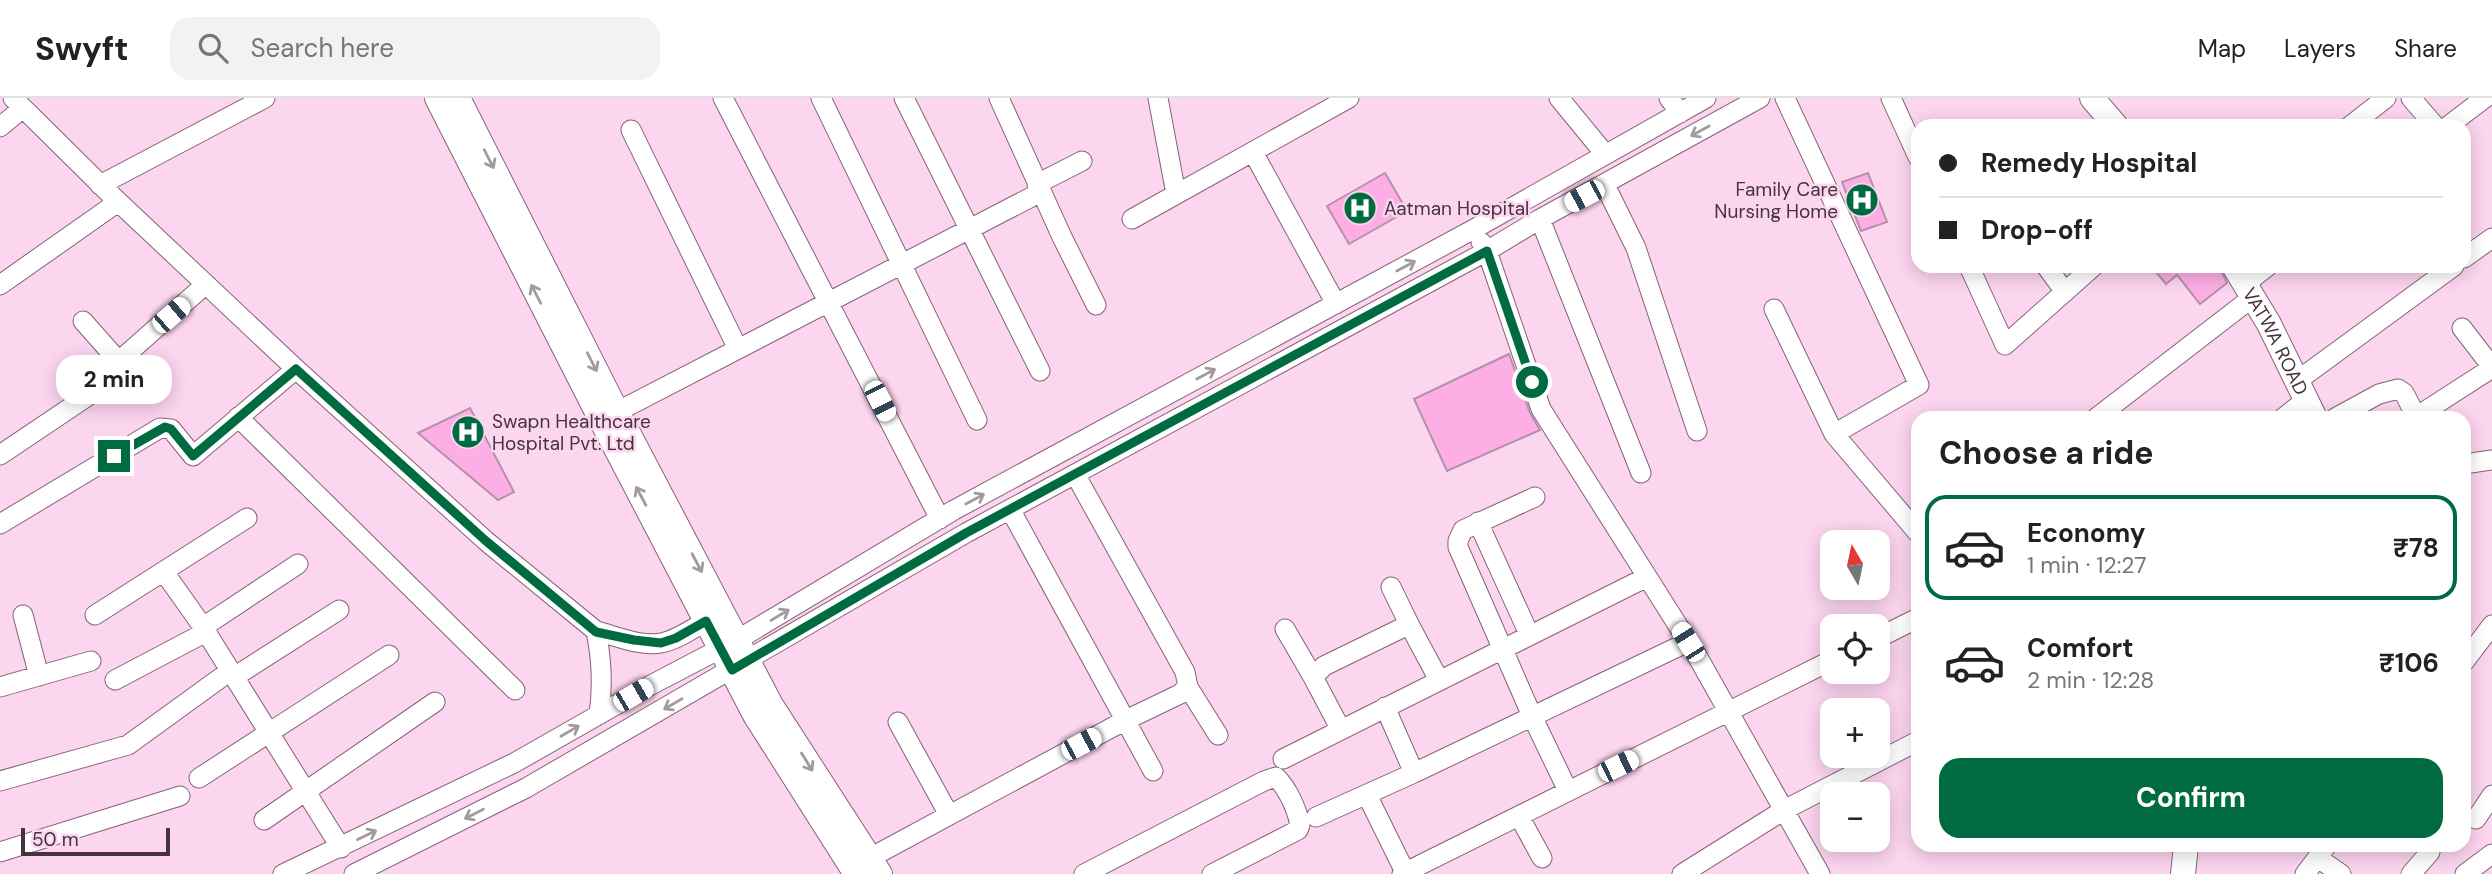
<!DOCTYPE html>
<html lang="en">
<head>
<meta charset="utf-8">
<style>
	:root { --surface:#fff; --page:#f2f2f2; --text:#222; --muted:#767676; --line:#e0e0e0; --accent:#006a41 }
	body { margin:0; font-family:"DM Sans",sans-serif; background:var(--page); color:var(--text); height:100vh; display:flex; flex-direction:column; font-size:26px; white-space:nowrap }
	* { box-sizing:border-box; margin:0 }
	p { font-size:23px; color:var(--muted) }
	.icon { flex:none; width:38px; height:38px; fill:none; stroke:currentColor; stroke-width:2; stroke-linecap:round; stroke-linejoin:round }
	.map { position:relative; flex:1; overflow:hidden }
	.sheet { position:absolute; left:1911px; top:313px; width:560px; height:441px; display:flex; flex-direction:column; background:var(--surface); border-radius:21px; box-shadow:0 4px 18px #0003 }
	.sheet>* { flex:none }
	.top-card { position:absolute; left:1911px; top:21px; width:560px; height:154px; border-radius:21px; box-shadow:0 4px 18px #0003; display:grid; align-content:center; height:154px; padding:0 28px; background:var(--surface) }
	.needle { width:46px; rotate:351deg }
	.tools { position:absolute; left:1820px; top:432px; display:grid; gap:14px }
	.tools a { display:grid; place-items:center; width:70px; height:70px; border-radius:14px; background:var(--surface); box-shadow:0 4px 18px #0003; font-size:35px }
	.scale { position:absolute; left:21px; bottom:18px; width:149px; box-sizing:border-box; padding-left:7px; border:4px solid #44343f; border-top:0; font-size:19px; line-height:24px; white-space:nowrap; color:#44343f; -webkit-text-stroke:5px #fcd5ef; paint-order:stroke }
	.end { position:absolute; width:32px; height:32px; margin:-16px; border:9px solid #006a41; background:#fff; box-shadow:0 0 0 4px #fff }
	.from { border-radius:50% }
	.bubble { position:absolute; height:49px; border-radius:21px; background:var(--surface); box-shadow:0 4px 18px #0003; font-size:23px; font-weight:700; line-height:49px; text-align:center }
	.car { position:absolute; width:21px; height:42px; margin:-21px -10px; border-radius:9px; box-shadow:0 0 5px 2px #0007; background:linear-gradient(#fff 24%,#345 0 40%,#fff 0 76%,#345 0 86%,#fff 0) }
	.top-card b { display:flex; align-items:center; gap:24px; height:66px; font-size:26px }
	.top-card b+b { border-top:2px solid var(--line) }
	.top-card i { width:18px; height:18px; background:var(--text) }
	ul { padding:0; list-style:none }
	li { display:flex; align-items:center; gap:21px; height:105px; margin:0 14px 10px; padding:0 14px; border:4px solid transparent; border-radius:21px }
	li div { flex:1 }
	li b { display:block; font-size:26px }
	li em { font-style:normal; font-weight:700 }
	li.selected { border-color:var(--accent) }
	li>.icon { width:63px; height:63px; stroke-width:1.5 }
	h2 { padding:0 28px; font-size:32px; line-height:84px }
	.button { display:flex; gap:14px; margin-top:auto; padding:14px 28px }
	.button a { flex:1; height:80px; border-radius:21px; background:var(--accent); color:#fff; font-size:28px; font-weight:700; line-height:80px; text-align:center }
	header { display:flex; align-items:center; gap:42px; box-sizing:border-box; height:98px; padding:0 35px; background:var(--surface); border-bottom:2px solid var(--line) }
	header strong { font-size:33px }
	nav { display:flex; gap:38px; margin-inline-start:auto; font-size:24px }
	.search { width:490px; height:63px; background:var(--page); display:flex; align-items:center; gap:18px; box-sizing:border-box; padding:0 24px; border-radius:21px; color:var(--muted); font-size:26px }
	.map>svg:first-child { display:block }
	.building { fill:#fdafe5; stroke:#b591a9; stroke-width:2 }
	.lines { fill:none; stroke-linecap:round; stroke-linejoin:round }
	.minor-casing { stroke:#846179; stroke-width:21 }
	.major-casing { stroke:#846179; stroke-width:26 }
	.minor { stroke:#fff; stroke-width:19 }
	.major { stroke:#fff; stroke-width:24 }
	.oneway { stroke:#a29a9f }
	.route { stroke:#006a41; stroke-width:9 }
	.labels { text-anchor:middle; stroke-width:5; stroke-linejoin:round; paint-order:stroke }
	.poi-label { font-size:19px; fill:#44343f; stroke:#fcd5ef; text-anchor:start }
	.street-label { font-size:19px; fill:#44343f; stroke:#fcd5ef }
</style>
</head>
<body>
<header>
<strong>Swyft</strong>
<div class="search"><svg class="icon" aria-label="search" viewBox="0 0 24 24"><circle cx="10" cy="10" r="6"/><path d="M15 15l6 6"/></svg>Search here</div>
<nav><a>Map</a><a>Layers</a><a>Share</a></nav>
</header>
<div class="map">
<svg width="2492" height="776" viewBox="0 0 2492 776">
	<rect width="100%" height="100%" fill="#fcd5ef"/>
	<path class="building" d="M1385,75L1407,113L1349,146L1327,108Z
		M1868,75L1887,124L1861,133L1842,84Z
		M2151,168H2219L2227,185L2200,206L2177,177L2166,186Z
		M1509,256L1530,315L1540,332L1447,373L1414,301Z
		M470,310L514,394L498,402L418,335Z"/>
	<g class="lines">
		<defs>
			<path id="minor" d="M13,0L110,96L296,271L486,443L596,533C602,562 603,588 599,617
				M723,0L940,421
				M821,0L977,322
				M904,0L1040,273
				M999,0L1062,139L1096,207
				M1158,0L1176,96
				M1559,0L1605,56
				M1669,0L1680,15
				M1785,0L1919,287L1834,336
				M1891,0L1918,59
				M2411,0L2435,28
				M2350,28L2386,0
				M2448,28L2485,0
				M0,29L23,10
				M631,32L738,251
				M1253,54L1336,206
				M1037,86L1082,63
				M100,87L265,0
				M1605,87L1636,150L1697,333
				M1132,121L1349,0
				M1540,121L1641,375
				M1481,144L1487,153L1541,311L1696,556L1820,776
				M2464,160L2492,140
				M1969,168L2005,247L2094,168
				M2046,168L2065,194
				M2245,186L2268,168
				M0,187L118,104
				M1774,211L1834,336L1918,435
				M2462,230L2492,269
				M119,263L206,186
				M2297,283L2454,168
				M238,319L515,592
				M607,319L1041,94
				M2416,319L2492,270
				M2096,320L2253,199
				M2283,320L2306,302
				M2335,320L2379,296L2398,291L2404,295L2417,320
				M0,357L122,275V267L83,223
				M2464,366L2492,362
				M1535,399L1463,432L1458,443V449L1532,618L1568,693
				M1010,411L1153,673
				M1478,424L1529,536
				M0,426L160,330L171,331L193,358L296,271
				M164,474L203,529L341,750
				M1391,489L1410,528
				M23,517L39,578
				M95,517L247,420
				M203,529L298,466
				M1285,531L1313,579
				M596,533C616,538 641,549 661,545C677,542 692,531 706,523
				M1878,540L1918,520
				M2464,564L2492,527
				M234,579L339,512
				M115,582L206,534
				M0,589L91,563
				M1188,589L1218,637
				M1385,609L1414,675
				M898,624L949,717
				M1341,632L1313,579L1324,568L1406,528H1410L1439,582
				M1283,661L1647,479
				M199,680L389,557
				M0,683L128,647L230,573
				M1367,697L1405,774
				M1519,718L1542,760
				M1316,719L1414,675L1688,544
				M2476,721L2492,697
				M264,722L435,604
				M0,754L180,698
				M2318,760L2341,776
				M868,761L1124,623L1180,596L1188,589L1185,574L1075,376
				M283,776L514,665L651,587L737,542L954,412L1474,131L1706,0
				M354,776L526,690L966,435L1487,153L1540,121L1760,0
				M1084,776L1264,683L1276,679C1288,691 1297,711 1300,727L1298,732L1212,776
				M1402,776L1832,562
				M1682,776L1784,712L1918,643
				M2305,776L2327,747
				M2411,776L2430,754L2428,747
				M2465,776L2492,756"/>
			<g id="major">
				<path d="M437,0L596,312L755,617L856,776"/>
				<path d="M458,0L612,304L771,607L880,776"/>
				<path d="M2092,0L2116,28"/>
				<path id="s1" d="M2234,168L2269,226L2315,320"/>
				<path d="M2183,776L2186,747"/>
			</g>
		</defs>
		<use href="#minor" class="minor-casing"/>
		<use href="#major" class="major-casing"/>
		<use href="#minor" class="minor"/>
		<use href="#major" class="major"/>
	</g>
	<defs><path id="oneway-shaft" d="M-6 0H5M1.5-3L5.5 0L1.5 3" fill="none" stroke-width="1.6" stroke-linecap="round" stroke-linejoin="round" transform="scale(1.75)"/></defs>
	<g class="oneway">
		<use href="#oneway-shaft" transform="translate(1700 33) rotate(151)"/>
		<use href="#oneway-shaft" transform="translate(489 61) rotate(63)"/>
		<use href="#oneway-shaft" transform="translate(1406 168) rotate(-28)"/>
		<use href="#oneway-shaft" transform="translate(536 196) rotate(-117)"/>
		<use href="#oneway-shaft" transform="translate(592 264) rotate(63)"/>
		<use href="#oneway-shaft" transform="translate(1206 276) rotate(-28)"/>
		<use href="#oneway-shaft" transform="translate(641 398) rotate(-118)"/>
		<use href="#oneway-shaft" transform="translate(975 401) rotate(-28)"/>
		<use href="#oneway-shaft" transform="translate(697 465) rotate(62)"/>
		<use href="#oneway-shaft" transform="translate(780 517) rotate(-31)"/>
		<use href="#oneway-shaft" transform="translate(673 606) rotate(150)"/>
		<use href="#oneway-shaft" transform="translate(570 633) rotate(-30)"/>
		<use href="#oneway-shaft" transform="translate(807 664) rotate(58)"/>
		<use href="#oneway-shaft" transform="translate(474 716) rotate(153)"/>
		<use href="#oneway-shaft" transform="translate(367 737) rotate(-26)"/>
	</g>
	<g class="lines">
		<path class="route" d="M114,358L165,329L171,331L193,358L296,271L486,443L596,534L634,542L661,545L676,540L706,523L732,572L966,435L1487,153L1532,284"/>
	</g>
	<defs>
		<symbol id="hospital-disc" viewBox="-11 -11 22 22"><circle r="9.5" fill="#006a41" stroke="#fcd5ef"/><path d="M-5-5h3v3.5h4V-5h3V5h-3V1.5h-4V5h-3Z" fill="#fff"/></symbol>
	</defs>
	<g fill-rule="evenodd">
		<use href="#hospital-disc" x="1843" y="83" width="38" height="38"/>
		<use href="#hospital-disc" x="1341" y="91" width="38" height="38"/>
		<use href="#hospital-disc" x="449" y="315" width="38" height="38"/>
	</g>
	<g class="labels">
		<g class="poi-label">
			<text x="1838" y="98" text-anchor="end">Family Care<tspan x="1838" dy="22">Nursing Home</tspan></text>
			<text x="1384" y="117">Aatman Hospital</text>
			<text x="492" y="330">Swapn Healthcare<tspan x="492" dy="22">Hospital Pvt. Ltd</tspan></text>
		</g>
		<g class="street-label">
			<text dy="7" stroke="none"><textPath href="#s1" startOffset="86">VATWA ROAD</textPath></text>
		</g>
	</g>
</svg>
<div class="tools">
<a><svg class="needle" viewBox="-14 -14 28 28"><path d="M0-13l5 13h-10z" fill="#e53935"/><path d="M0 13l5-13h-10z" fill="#767676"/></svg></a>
<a><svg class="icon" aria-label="locate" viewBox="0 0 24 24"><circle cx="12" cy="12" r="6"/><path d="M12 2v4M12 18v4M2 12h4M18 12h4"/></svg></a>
<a>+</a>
<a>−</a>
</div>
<div class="scale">50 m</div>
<i class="end from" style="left:1532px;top:284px"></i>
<i class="end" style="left:114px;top:358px"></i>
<div class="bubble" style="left:56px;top:257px;width:116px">2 min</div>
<i class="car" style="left:1584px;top:98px;rotate:242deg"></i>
<i class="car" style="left:171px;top:217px;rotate:49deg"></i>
<i class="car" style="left:880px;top:303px;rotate:153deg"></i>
<i class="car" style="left:1688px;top:544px;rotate:328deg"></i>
<i class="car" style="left:633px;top:597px;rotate:60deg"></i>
<i class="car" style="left:1081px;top:646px;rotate:62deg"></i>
<i class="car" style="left:1618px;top:668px;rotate:64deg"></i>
<div class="top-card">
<b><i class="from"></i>Remedy Hospital</b>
<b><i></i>Drop-off</b>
</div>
<section class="sheet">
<h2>Choose a ride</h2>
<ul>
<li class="selected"><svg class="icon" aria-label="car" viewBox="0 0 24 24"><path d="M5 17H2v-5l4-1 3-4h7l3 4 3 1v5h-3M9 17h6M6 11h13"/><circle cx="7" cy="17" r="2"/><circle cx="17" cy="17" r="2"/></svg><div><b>Economy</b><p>1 min · 12:27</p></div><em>₹78</em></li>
<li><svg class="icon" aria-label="car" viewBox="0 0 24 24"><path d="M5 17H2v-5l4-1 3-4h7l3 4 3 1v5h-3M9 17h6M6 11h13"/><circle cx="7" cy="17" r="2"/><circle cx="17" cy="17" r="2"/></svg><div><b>Comfort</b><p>2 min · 12:28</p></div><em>₹106</em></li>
</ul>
<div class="button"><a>Confirm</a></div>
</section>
</div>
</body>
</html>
